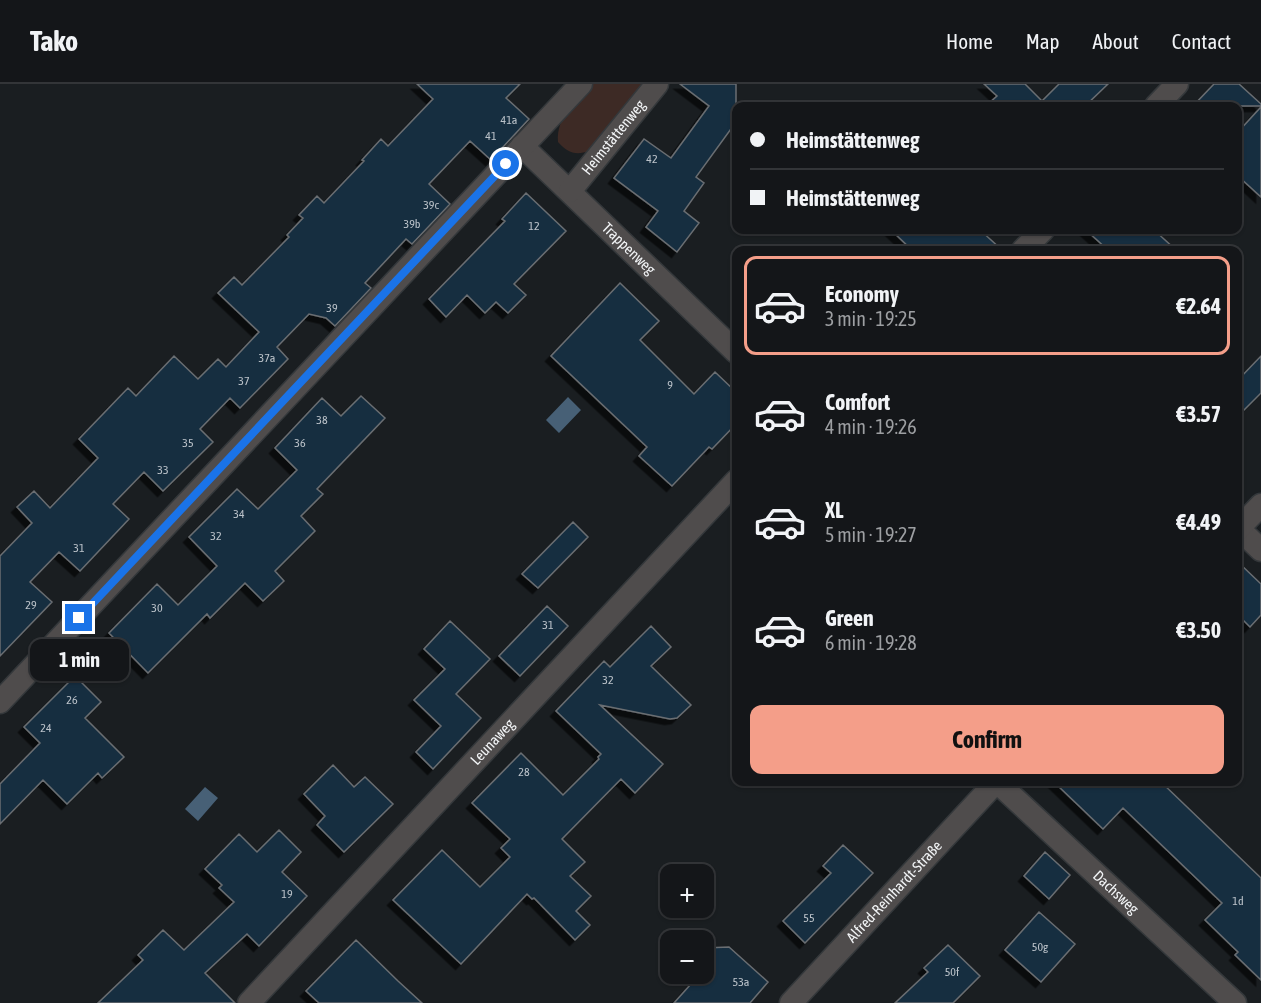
<!DOCTYPE html>
<html lang="en">
<head>
<meta charset="utf-8">
<style>
	:root { --surface:#141619; --page:#212326; --text:#f1f3f6; --muted:#9d9fa2; --line:#333538; --accent:#f49e89 }
	body { margin:0; font-family:"Asap Condensed",sans-serif; background:var(--page); color:var(--text); height:100vh; display:flex; flex-direction:column; font-size:22px; white-space:nowrap }
	* { box-sizing:border-box; margin:0 }
	p { font-size:20px; color:var(--muted) }
	.icon { flex:none; width:33px; height:33px; fill:none; stroke:currentColor; stroke-width:2; stroke-linecap:round; stroke-linejoin:round }
	.map { position:relative; flex:1; overflow:hidden }
	.details { position:absolute; left:732px; top:162px; width:510px; height:540px; display:flex; flex-direction:column; background:var(--surface); border-radius:12px; box-shadow:0 2px 4px #0004,0 0 0 2px var(--line) }
	.details>* { flex:none }
	.hud { position:absolute; left:732px; top:18px; width:510px; height:132px; border-radius:12px; box-shadow:0 2px 4px #0004,0 0 0 2px var(--line); display:grid; align-content:center; height:132px; padding:0 18px; background:var(--surface) }
	.buttons { position:absolute; left:660px; top:780px; display:grid; gap:12px }
	.buttons a { display:grid; place-items:center; width:54px; height:54px; border-radius:12px; background:var(--surface); box-shadow:0 2px 4px #0004,0 0 0 2px var(--line); font-size:30px }
	.end { position:absolute; width:27px; height:27px; margin:-14px; border:8px solid #1a73e8; background:#fff; box-shadow:0 0 0 3px #fff }
	.from { border-radius:50% }
	.bubble { position:absolute; height:42px; border-radius:12px; background:var(--surface); box-shadow:0 2px 4px #0004,0 0 0 2px var(--line); font-size:20px; font-weight:700; line-height:42px; text-align:center }
	.hud b { display:flex; align-items:center; gap:21px; height:57px; font-size:22px }
	.hud b+b { border-top:2px solid var(--line) }
	.hud i { width:15px; height:15px; background:var(--text) }
	ul { padding:10px 0 0; list-style:none }
	li { display:flex; align-items:center; gap:18px; height:99px; margin:0 12px 9px; padding:0 6px; border:3px solid transparent; border-radius:12px }
	li div { flex:1 }
	li b { display:block; font-size:22px }
	li em { font-style:normal; font-weight:700 }
	li.selected { border-color:var(--accent) }
	li>.icon { width:54px; height:54px; stroke-width:1.5 }
	.action { display:flex; gap:12px; margin-top:auto; padding:12px 18px }
	.action a { flex:1; height:69px; border-radius:12px; background:var(--accent); color:#111; font-size:24px; font-weight:700; line-height:69px; text-align:center }
	header { display:flex; align-items:center; gap:36px; box-sizing:border-box; height:84px; padding:0 30px; background:var(--surface); border-bottom:2px solid var(--line) }
	header strong { font-size:28px }
	nav { display:flex; gap:33px; margin-inline-start:auto; font-size:21px }
	.map>svg:first-child { display:block }
	.green { fill:#3d2a25 }
	.water { fill:#476076 }
	.building { fill:#162e41; stroke:#6a6e72; stroke-width:1.5; filter:url(#shadow) }
	.lines { fill:none; stroke-linecap:round; stroke-linejoin:round }
	.minor-casing { stroke:#34383b; stroke-width:25 }
	.minor { stroke:#4f4c4c; stroke-width:22 }
	.route { stroke:#1a73e8; stroke-width:8 }
	.labels { text-anchor:middle; stroke-width:6; stroke-linejoin:round; paint-order:stroke }
	.number-label { font-size:12px; fill:#bbc2c9 }
	.street-label { font-size:15px; fill:#f2f4f6; stroke:#070809 }
</style>
</head>
<body>
<header>
<strong>Tako</strong>
<nav><a>Home</a><a>Map</a><a>About</a><a>Contact</a></nav>
</header>
<div class="map">
<svg width="1261" height="919" viewBox="0 0 1261 919">
	<defs>
		<filter id="shadow"><feDropShadow dx="-5.5" dy="5.5" stdDeviation="0" flood-color="#0009"/></filter>
	</defs>
	<rect width="100%" height="100%" fill="#1a1e21"/>
	<path class="green" d="M593,0H645L589,67C575,72 567,68 558,58C556,32 577,17 593,0Z"/>
	<path class="water" d="M568,313L581,326L559,349L546,336Z
		M205,703L218,714L198,737L185,725Z"/>
	<path class="building" d="M417,0H520L506,14L529,35L491,76L470,57L429,100L450,120L412,160L406,155L365,199L371,204L335,242L326,234L309,230L277,263L288,275L240,324L230,314L200,345L213,358L163,407L144,388L113,420L129,435L80,487L59,468L30,498L52,518L0,572V472L32,439L17,423L34,407L50,424L98,374L79,355L128,304L136,312L174,272L198,295L218,275L226,283L259,248L218,209L234,193L242,201L289,153L287,151L303,134L299,131L317,112L324,119L364,77L362,76L381,55L388,62L433,15Z
		M680,0H736V38L696,93L704,99L684,127L699,139L677,168L646,143L658,127L614,94L644,55L671,74L709,22Z
		M984,0H1025L1042,17L1059,0H1108L1085,22H986L997,12Z
		M1214,0H1239L1261,20V22H1193Z
		M1261,23V113L1238,92V48Z
		M526,109L566,147L514,200L526,211L508,229L496,218L485,229L467,211L446,233L429,215L505,137L502,135Z
		M891,146H980L1002,166H912Z
		M1086,146H1154L1176,166H1108Z
		M620,199L659,237L640,256L694,310L715,288L736,308V340L712,365L709,363L672,402L639,372L647,363L551,272Z
		M1261,272V309L1238,332V296Z
		M361,312L385,334L317,405L323,410L301,432L315,447L275,487L284,497L263,517L245,499L210,534L207,530L148,589L109,549L157,500L178,521L217,482L189,453L237,405L258,425L297,386L275,364L322,314L341,332Z
		M573,438L588,453L538,504L522,490Z
		M1238,478L1261,500V531L1250,543L1238,531Z
		M547,522L568,542L520,592L499,572Z
		M450,537L490,575L456,610L481,634L433,685L416,668L441,642L414,616L445,585L424,565Z
		M651,542L671,563L651,582L691,621L677,634L670,635L600,621L663,680L635,709L621,695L562,755L585,778L570,792L591,812L576,827L590,841L575,856L534,814L532,815L527,810L461,880L393,816L442,766L480,803L510,773L501,764L510,755L472,719L521,669L563,711L599,675L598,673L601,670L556,627L604,577L610,583Z
		M75,592L101,618L85,634L124,673L102,694L98,689L67,720L43,696L0,740V700L40,659L24,643Z
		M333,681L354,703L365,693L393,720L344,768L317,741L325,732L304,710Z
		M1054,698H1161L1261,794V896L1235,871L1238,868L1205,836L1222,819L1123,724L1103,745Z
		M279,746L301,768L282,788L307,812L259,862L247,850L205,889L235,919H98L143,876L138,871L163,846L184,866L234,818L219,804L222,801L205,785L239,750L257,768Z
		M843,761L873,789L805,859L783,837L831,789L823,782Z
		M1045,768L1070,791L1049,815L1024,792Z
		M1039,828L1075,860L1041,898L1005,866Z
		M356,856L398,897L422,919H319L306,907Z
		M948,861L980,892L953,919H895L928,888L924,884Z
		M729,863L768,898L750,919H674L700,890H704V864Z"/>
	<g class="lines">
		<defs>
			<g id="minor">
				<path d="M1156,22L1177,0"/>
				<path id="s1" d="M522,62L736,268"/>
				<path id="s2" d="M570,107L657,0"/>
				<path d="M1023,166L1043,146"/>
				<path d="M1238,444L1261,466"/>
				<path d="M1238,445L1261,421"/>
				<path d="M0,618L581,0"/>
				<path id="s3" d="M997,698L1235,919"/>
				<path id="s4" d="M249,919L736,397"/>
				<path id="s5" d="M791,919L996,698"/>
			</g>
		</defs>
		<use href="#minor" class="minor-casing"/>
		<use href="#minor" class="minor"/>
	</g>
	<g class="lines">
		<path class="route" d="M79,534L506,80"/>
	</g>
	<g class="labels">
		<g class="number-label">
			<text x="509" y="40">41a</text>
			<text x="491" y="56">41</text>
			<text x="652" y="79">42</text>
			<text x="431" y="125">39c</text>
			<text x="412" y="144">39b</text>
			<text x="534" y="146">12</text>
			<text x="332" y="228">39</text>
			<text x="267" y="278">37a</text>
			<text x="244" y="301">37</text>
			<text x="670" y="305">9</text>
			<text x="322" y="340">38</text>
			<text x="188" y="363">35</text>
			<text x="300" y="363">36</text>
			<text x="163" y="390">33</text>
			<text x="239" y="434">34</text>
			<text x="216" y="456">32</text>
			<text x="79" y="468">31</text>
			<text x="31" y="525">29</text>
			<text x="157" y="528">30</text>
			<text x="548" y="545">31</text>
			<text x="608" y="600">32</text>
			<text x="72" y="620">26</text>
			<text x="46" y="648">24</text>
			<text x="524" y="692">28</text>
			<text x="287" y="814">19</text>
			<text x="1238" y="821">1d</text>
			<text x="809" y="838">55</text>
			<text x="1040" y="867">50g</text>
			<text x="952" y="892">50f</text>
			<text x="741" y="902">53a</text>
		</g>
		<g class="street-label">
			<text dy="5" stroke="none"><textPath href="#s2" startOffset="69">Heimstättenweg</textPath></text>
			<text dy="5" stroke="none"><textPath href="#s1" startOffset="148">Trappenweg</textPath></text>
			<text dy="5" stroke="none"><textPath href="#s4" startOffset="357">Leunaweg</textPath></text>
			<text dy="5" stroke="none"><textPath href="#s5" startOffset="152">Alfred-Reinhardt-Straße</textPath></text>
			<text dy="5" stroke="none"><textPath href="#s3" startOffset="162">Dachsweg</textPath></text>
		</g>
	</g>
</svg>
<div class="buttons">
<a>+</a>
<a>−</a>
</div>
<i class="end from" style="left:506px;top:80px"></i>
<i class="end" style="left:79px;top:534px"></i>
<div class="bubble" style="left:30px;top:555px;width:99px">1 min</div>
<div class="hud">
<b><i class="from"></i>Heimstättenweg</b>
<b><i></i>Heimstättenweg</b>
</div>
<section class="details">
<ul>
<li class="selected"><svg class="icon" aria-label="car" viewBox="0 0 24 24"><path d="M5 17H2v-5l4-1 3-4h7l3 4 3 1v5h-3M9 17h6M6 11h13"/><circle cx="7" cy="17" r="2"/><circle cx="17" cy="17" r="2"/></svg><div><b>Economy</b><p>3 min · 19:25</p></div><em>€2.64</em></li>
<li><svg class="icon" aria-label="car" viewBox="0 0 24 24"><path d="M5 17H2v-5l4-1 3-4h7l3 4 3 1v5h-3M9 17h6M6 11h13"/><circle cx="7" cy="17" r="2"/><circle cx="17" cy="17" r="2"/></svg><div><b>Comfort</b><p>4 min · 19:26</p></div><em>€3.57</em></li>
<li><svg class="icon" aria-label="car" viewBox="0 0 24 24"><path d="M5 17H2v-5l4-1 3-4h7l3 4 3 1v5h-3M9 17h6M6 11h13"/><circle cx="7" cy="17" r="2"/><circle cx="17" cy="17" r="2"/></svg><div><b>XL</b><p>5 min · 19:27</p></div><em>€4.49</em></li>
<li><svg class="icon" aria-label="car" viewBox="0 0 24 24"><path d="M5 17H2v-5l4-1 3-4h7l3 4 3 1v5h-3M9 17h6M6 11h13"/><circle cx="7" cy="17" r="2"/><circle cx="17" cy="17" r="2"/></svg><div><b>Green</b><p>6 min · 19:28</p></div><em>€3.50</em></li>
</ul>
<div class="action"><a>Confirm</a></div>
</section>
</div>
</body>
</html>
